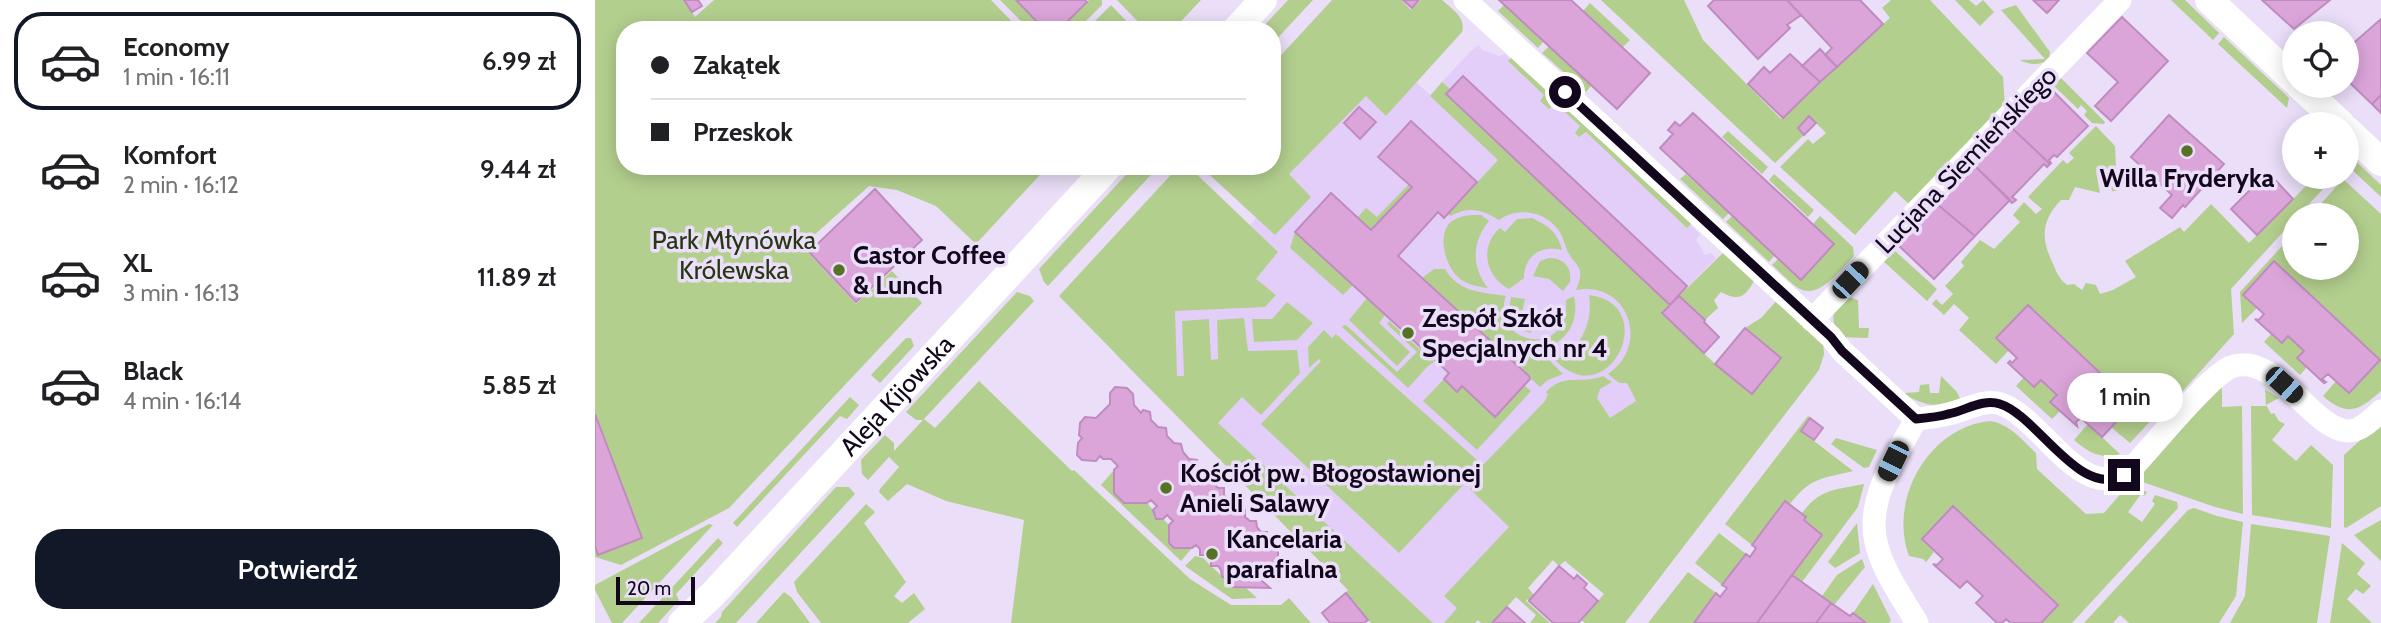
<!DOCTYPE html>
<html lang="pl">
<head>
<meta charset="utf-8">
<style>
	:root { --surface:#fff; --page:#f6f6f6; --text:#202124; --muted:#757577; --line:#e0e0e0; --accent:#111827 }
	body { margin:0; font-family:Cabin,sans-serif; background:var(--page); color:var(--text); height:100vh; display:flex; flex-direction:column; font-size:26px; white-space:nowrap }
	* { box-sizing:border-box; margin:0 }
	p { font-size:23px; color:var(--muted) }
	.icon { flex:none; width:38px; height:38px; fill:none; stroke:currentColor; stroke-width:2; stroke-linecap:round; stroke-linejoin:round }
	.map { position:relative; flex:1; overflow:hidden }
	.details { display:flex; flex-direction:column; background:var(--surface); width:595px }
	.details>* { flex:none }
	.banner { position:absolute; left:21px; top:21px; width:665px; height:154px; border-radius:28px; box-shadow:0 4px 18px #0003; display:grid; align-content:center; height:154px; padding:0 35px; background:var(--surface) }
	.buttons { position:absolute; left:1687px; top:21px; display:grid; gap:14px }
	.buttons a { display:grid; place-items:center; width:77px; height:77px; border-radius:50%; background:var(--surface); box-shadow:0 4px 18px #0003; font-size:35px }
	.scale { position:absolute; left:21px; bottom:18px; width:79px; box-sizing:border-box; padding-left:7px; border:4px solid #13071d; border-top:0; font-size:19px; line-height:24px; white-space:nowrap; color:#13071d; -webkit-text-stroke:5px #eadef8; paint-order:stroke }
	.end { position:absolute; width:32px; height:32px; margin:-16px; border:9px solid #13071d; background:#fff; box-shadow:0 0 0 4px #fff }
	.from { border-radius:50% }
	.bubble { position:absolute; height:49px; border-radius:24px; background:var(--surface); box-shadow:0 4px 18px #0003; font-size:23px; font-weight:600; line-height:49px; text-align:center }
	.car { position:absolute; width:21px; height:42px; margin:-21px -10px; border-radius:9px; box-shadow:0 0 5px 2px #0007; background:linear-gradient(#222 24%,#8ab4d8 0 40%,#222 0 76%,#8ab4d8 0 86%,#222 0) }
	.banner b { display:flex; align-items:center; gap:24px; height:66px; font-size:26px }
	.banner b+b { border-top:2px solid var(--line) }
	.banner i { width:18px; height:18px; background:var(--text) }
	ul { padding:12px 0 0; list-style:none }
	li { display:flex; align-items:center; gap:21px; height:98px; margin:0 14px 10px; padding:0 21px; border:4px solid transparent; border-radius:28px }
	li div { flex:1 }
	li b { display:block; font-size:26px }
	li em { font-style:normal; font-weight:600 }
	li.current { border-color:var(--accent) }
	li>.icon { width:63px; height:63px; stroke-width:1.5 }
	.primary-button { display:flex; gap:14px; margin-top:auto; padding:14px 35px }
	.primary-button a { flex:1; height:80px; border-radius:28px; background:var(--accent); color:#fff; font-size:28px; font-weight:600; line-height:80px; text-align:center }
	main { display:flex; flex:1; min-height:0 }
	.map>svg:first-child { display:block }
	.built { fill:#e3cef9 }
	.green { fill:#b3cf8e }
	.building { fill:#dba5da; stroke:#c08cbf; stroke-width:2 }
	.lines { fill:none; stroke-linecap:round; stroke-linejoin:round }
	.minor { stroke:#fff; stroke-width:23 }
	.tertiary { stroke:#fff; stroke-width:28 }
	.route { stroke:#13071d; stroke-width:9 }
	.poi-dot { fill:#567226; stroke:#eadef8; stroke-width:2.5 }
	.labels { text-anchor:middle; stroke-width:7; stroke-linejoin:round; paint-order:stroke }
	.street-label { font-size:26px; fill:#13071d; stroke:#eadef8 }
	.poi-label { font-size:26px; font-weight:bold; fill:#13071d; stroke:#eadef8; text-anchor:start }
	.park-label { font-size:26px; fill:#283611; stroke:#eadef8 }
</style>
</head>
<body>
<main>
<section class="details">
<ul>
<li class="current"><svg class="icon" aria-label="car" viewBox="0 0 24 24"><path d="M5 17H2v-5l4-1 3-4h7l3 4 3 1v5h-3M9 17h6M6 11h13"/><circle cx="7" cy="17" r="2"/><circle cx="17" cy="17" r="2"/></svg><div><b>Economy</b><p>1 min · 16:11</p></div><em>6.99 zł</em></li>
<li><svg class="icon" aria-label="car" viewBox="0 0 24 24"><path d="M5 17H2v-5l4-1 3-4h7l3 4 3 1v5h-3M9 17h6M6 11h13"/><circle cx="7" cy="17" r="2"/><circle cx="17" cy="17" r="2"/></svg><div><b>Komfort</b><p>2 min · 16:12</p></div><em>9.44 zł</em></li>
<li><svg class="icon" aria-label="car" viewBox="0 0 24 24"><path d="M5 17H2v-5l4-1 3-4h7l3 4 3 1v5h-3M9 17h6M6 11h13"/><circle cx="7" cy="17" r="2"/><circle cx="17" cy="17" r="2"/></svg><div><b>XL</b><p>3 min · 16:13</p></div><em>11.89 zł</em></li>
<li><svg class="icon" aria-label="car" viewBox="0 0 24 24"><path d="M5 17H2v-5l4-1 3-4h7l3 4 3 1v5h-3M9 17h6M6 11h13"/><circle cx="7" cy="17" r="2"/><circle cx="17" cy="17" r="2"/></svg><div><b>Black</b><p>4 min · 16:14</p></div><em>5.85 zł</em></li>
</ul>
<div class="primary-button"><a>Potwierdź</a></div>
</section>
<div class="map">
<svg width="1786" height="623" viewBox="0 0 1786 623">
	<rect width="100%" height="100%" fill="#eadef8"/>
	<path class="built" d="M884,45L887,50L904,56L910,54L1105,234L1101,240L1110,255L1116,253L1121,258L1067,313L1109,353L1031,456L875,623H786L519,353L594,272L626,253L658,222L666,211L659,203L794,57L835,95L875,52Z"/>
	<path class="green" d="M0,0H89L100,17L119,0H396L425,30H30V166H453L381,244L341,206L302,190L274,186L207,246L261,304L297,271L327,303L134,508L26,565L0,557Z
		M405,0H421L450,30H435Z
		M494,0H507V5L482,30H464Z
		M522,0H606L578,30H551Z
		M693,0H718L677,44V30H665Z
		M737,0H806L816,10L826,0H847C858,10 871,17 867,32L791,116L771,96L694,174L716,197L680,235L605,166H677V65Z
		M1006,0H1089L1108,40L1186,119L1295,18L1287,8L1296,0H1335L1408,77L1410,107L1315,205L1300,191L1260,235L1185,167L1213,139L1218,144L1231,133L1215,117L1203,128L1209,135L1180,163Z
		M1360,0H1374L1381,6L1388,0L1399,12L1385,26Z
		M1576,0H1590L1624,33L1618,40Z
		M995,3L1035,40L1027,48L988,11Z
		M516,5L540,30H491Z
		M909,5L949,41L943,48L903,11Z
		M1421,5L1455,52L1454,59C1445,66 1434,65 1425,60L1450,59L1406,10Z
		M1629,37L1694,98L1692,108L1623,44Z
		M954,46L996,86L991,92L947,53Z
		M919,55L1099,221L1092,228L991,132L984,137L980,133L985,126L960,103L954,109L945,101L949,95L913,61Z
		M1466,78L1510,122L1509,124L1497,123L1489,115L1492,111L1486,105L1483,109L1458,85Z
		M847,82L855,89L851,95L1075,305L1067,314L1117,361L1156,394L1186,358L1150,328L1166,318L1184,298L1228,341L1229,354L1224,370L1030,623H990L986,620L1009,594L970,561L964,566L958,560L933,588L939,595L934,601L932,599L931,601L955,623H935L941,615L921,597L897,623H886L883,620L880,623H849L862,608L849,596L914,527L875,489L888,465L950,401L953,394L951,392C970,372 986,385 1008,376L1017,382L1005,389L1002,398L1015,418L1041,401L1032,383H1024L1013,374C1056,345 1033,280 981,290C992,264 979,267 972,250C969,242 967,233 960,226C945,210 921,208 904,220C886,209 874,206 855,216L853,214L903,160L835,96Z
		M1501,126L1520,146L1522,191H1517L1513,169L1501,171L1505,193L1480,187L1474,200H1466C1445,222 1446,240 1459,266C1462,274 1465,279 1472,285L1479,284L1487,290L1491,283L1501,285L1505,294L1518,290L1541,277L1530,261L1585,227L1589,232L1616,204L1654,243L1720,177H1739L1704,215H1699V220L1636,289L1639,334L1577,403L1574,401L1535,443L1516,427L1433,305L1402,338L1414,350L1401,364L1364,330L1374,318L1359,304L1349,315L1337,304L1341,299L1347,305L1358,294L1350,286L1369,266L1366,262L1385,240L1399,249L1425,222L1418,215L1429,202L1441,214L1447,209L1433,197L1468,160L1472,164L1479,158L1474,153Z
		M1133,131L1173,167L1167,174L1127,137Z
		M1752,153L1786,185V197L1752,165Z
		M539,166H564L453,286L449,282L444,269Z
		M584,166H593L683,252L661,279L681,295L670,307L580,311L582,376H589L587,321L614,319L616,360L623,359L622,320L649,318L653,351L702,350L705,373L666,415L647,397L623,423L838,623H776L751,593L753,590L464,296Z
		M1091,174L1134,213L1128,219L1085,179Z
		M1179,174L1219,210L1213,217L1174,180Z
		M1748,179L1786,214V391C1764,411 1752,417 1728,396L1741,381L1754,393L1784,359L1679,261L1649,294L1662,308L1647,323L1645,292L1699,233V268H1752V215H1716Z
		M814,184L817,187L776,230L762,218L771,208L782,217Z
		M878,215H886L894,221C877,241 876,267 893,288C883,287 870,284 863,277C851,266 843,239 853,225C858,218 870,215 878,215Z
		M1137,216L1180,255L1174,262L1131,222Z
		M1225,216L1258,247L1259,256C1246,269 1224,301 1203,288C1194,282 1185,272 1177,265L1183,259L1206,279L1239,244L1218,224Z
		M937,218C952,225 963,232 967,250C946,245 929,256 929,278L914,289C890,277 884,246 905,228L910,232L922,219Z
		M700,232L758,285L748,295L695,248Z
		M1131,250L1161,277C1152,295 1145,303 1126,292L1119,300L1123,308L1110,320L1084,296Z
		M1299,250L1342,289L1332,301L1288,261Z
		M954,258C969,258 977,267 975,282L968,291L954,279L938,276L945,261Z
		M839,269H850C864,293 887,292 911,296C902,320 920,341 945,339L950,356L968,374L953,380L945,387L827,278Z
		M422,292L435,296L439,301L329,419L340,428L384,381L477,471L479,470L595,579L636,605H686L694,598L716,623H416L429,520L351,501L312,484L293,501L284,492L285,489L304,467L294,457L273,480L267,474L266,460L290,435L299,443V451L328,420H321L311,412Z
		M994,295C1067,304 1014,416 960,360C986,348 998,324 994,295Z
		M1248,295L1263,300L1264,328H1274L1273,338L1246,337C1234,318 1237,313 1248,295Z
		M979,296C984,319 975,338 953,347L951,338C968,331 972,317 971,300Z
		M916,297L930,299L927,312L938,321L936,333C918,329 912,314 916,297Z
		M772,298L791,314L784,323L815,352L802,366L754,320Z
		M692,302L718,323L702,340L659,342L657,319H677Z
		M794,321L839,362L833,366L813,388L747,327L749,325L752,326L802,372L822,352L792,324Z
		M729,330L737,338L741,334L882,460L869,484L804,553L666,424L726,361L724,359L714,368L713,347Z
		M1676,334L1686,343L1693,336L1709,351L1703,358L1712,367L1705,375L1669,342Z
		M311,338H316L319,346L285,383L276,375Z
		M1346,376L1362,392L1366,401C1341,407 1330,407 1308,393L1324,392L1325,385L1334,384L1335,393H1344Z
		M1429,377L1446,380L1462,395L1456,402L1465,411L1457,419L1421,386Z
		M849,379L862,391L867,386L900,416L929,385L936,391L882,450L828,401Z
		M1627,386V407L1647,406L1648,514L1620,507L1539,479Z
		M1670,389L1684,398L1671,405L1676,414L1679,413L1684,421L1690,424L1677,440L1701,461L1716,445L1738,465L1736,528L1657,515L1656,406H1671Z
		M255,397L264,405L252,419L245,416L142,527L138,523Z
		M1213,416L1215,418L1206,431L1258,471C1226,479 1216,477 1195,504L1189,501L1157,545L1130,524Z
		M1395,421C1415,424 1427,440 1441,453L1442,469L1491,514L1509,513L1528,491L1534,495L1541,488L1552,492L1549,496L1546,494L1533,512L1547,522L1560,504L1557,501L1560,495L1582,502L1583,508L1477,623H1446L1463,604L1358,506L1327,539L1339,552L1331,562L1328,559L1314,556C1293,499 1334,427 1395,421Z
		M1786,421V506L1751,528L1749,527V455Z
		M1493,424L1525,454C1506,460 1493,452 1479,440Z
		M1241,438L1282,450L1274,467L1269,468L1236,444Z
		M519,470V493L529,503H552L558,510L560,519H568L574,525V543L579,548H597L586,561L506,485Z
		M1269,484L1263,507L1207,582L1197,575L1227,535L1209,520L1211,517L1207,513C1226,488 1240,490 1269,484Z
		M241,487H254L260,494L141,623H120L126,617L127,612Z
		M271,504L280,512L269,523L311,582L299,596L307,603L319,593L330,609L313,623H226L202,592L199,582Z
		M1599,508L1622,516L1648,522L1641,596L1624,623H1534L1525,615L1518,623H1489L1593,510Z
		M1786,520V561L1759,535Z
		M1262,523L1265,553L1240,568L1233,562Z
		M114,524L118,525L27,623H17L0,590V585Z
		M1656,524L1735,536L1722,623H1635L1650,596Z
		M1124,533L1151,554L1127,585L1100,563Z
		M123,538L128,543L81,594L84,600L63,623H44Z
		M1747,543L1770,563L1762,574L1776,586L1768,594L1761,589L1752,599L1777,623H1735Z
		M600,556L608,558L638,587L651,588L662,598L637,599L590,566Z
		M1267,559L1270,567L1239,605L1227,596L1242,575Z
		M1093,572L1121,593L1099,623H1053Z
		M1278,584L1296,620L1294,623H1271L1258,613Z
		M189,592L196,597L215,623H161Z"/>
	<path class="building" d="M89,0H103L107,6L97,12Z
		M421,0H490L492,2L464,30H450Z
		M808,0H824L817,8Z
		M904,0H976L1055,73L1022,109Z
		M1119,0H1192L1206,15L1192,25L1195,28L1163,59L1113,6Z
		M1192,0H1265L1288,24L1242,67L1230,55L1237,48Z
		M1438,0H1464L1452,13Z
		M1667,0H1735L1699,29Z
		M1527,17L1573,61L1516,121L1500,106L1523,82L1492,53Z
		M1786,19V95L1777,104L1752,80V46L1754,47Z
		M1225,49L1242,67L1225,82L1207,66Z
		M1195,54L1225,82L1188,118L1153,84L1169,67L1175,73Z
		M868,76L1092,286L1075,305L851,94Z
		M1455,88L1493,126L1462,157L1459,155L1454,160L1456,163L1455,164L1417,128Z
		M1786,95V113L1777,104Z
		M764,107L781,122L765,139L749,123Z
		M1098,113L1239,244L1206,280L1065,148L1078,134L1073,130L1080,122L1085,126Z
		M1574,115L1629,164L1590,207L1588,205L1577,218L1565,208L1577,195L1536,157Z
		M1214,116L1221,123L1209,135L1203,128Z
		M816,121L882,182L849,218L843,212L803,256L934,376L935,379L900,417L867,386L862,392L849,379L854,373L700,232L736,193L776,230L817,187L783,157Z
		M1417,128L1455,164L1452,167L1449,164L1417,197L1421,200L1417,203L1380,166Z
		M1380,166L1415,200L1380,236L1342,204Z
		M1673,172L1698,199L1662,235L1636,209Z
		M280,189L327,240L261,302L214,252Z
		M1342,204L1380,236L1339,279L1303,245Z
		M1679,261L1785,360L1754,393L1733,374L1727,379L1731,382L1729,383L1702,358L1709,351L1693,336L1687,343L1660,319L1664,320L1669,314L1648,295Z
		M1084,296L1110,320L1109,322L1124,337L1109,353L1067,313Z
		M1433,305L1538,404L1507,437L1486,418L1481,422L1482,426L1455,402L1462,395L1446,380L1439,387L1413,363L1415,361L1417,363L1422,358L1401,338Z
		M1150,328L1186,358L1157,394L1120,364Z
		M520,387L532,388L538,394L539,405L546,413L548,410L555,412L556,420L563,427L571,428L572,436L579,443L586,444L588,452L594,459L602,460L603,468L610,475L618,476L619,484L623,488H629V495L633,499H639L640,506L644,510H650V517L655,521H661L662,527L666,532H672V538L676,542L683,544V580L673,571L665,579L675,588L638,587L637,581L633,577H627L626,570L623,566H616V559L611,555H605V549L601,545L597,548H579L574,543V525L578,521L572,515L568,519H561L558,510L562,506L556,500L552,503H529L519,493V470L523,466L516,459H508L505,456L501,461L487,460L482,455L483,443L487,438L484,435L485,423L490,417L501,418L515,404V393Z
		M0,414L47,538L3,555L0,546Z
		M1215,418L1228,428L1219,440L1206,431Z
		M1190,501L1211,517L1209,520L1227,535L1197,575L1162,623H1099L1121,593L1125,597L1132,588L1127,585L1151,554L1155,557L1161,548L1157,545Z
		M1358,506L1463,605L1446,623H1416L1411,619L1407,623H1402L1381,603L1388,596L1372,581L1365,588L1338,564L1342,565L1348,559L1327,539Z
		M964,566L979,579L982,575L992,584L989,588L1003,601L983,623H958L934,601Z
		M1197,575L1236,603L1221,623H1162Z
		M751,593L773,620L769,623H735L727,613Z
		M1236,603L1255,616L1258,613L1271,623H1221Z
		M912,607L930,623H897Z"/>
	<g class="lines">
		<path class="minor" d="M870,0L1236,337L1247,351L1321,419
			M1217,320L1525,0
			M1321,419C1332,418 1343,417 1353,414C1370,411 1389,398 1406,404C1448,418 1489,511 1538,467C1558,446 1614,376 1636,367C1683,349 1722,441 1760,430C1770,427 1778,418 1786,411
			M1321,419C1301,457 1269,501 1282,546C1289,573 1308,599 1322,623"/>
		<g class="tertiary">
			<path d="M1614,0L1699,80"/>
			<path d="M641,30L668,0"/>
			<path d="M1705,86L1746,124"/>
			<path d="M1752,130L1786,162"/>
			<path id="s1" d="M87,623L118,594L514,166"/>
		</g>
	</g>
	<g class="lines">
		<path class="route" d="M970,92L1236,337L1247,351L1321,419C1332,418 1343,417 1353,414C1370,411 1388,398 1405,404C1443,416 1485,500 1529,475"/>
	</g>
	<g class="poi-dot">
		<circle cx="1592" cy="151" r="7"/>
		<circle cx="244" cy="270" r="7"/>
		<circle cx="813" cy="333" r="7"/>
		<circle cx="571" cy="488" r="7"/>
		<circle cx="617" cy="554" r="7"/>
	</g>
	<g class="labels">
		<g class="street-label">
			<text transform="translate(1371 160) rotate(-46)" y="9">Lucjana Siemieńskiego</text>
			<text dy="9" stroke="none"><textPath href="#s1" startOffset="313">Aleja Kijowska</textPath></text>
		</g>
		<g class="poi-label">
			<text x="1592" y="187" text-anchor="middle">Willa Fryderyka</text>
			<text x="258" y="264">Castor Coffee<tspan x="258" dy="30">&amp; Lunch</tspan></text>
			<text x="827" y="327">Zespół Szkół<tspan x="827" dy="30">Specjalnych nr 4</tspan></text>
			<text x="585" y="482">Kościół pw. Błogosławionej<tspan x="585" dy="30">Anieli Salawy</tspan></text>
			<text x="631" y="548">Kancelaria<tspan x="631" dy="30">parafialna</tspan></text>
		</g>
		<g class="park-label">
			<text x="139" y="249">Park Młynówka<tspan x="139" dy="30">Królewska</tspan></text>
		</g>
	</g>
</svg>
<div class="buttons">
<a><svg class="icon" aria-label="locate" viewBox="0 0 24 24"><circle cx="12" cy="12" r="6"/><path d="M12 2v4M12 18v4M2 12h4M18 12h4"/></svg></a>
<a>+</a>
<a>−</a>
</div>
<div class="scale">20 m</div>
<i class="end from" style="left:970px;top:92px"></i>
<i class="end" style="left:1529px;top:475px"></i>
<div class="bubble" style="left:1472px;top:373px;width:116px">1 min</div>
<i class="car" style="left:1255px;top:280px;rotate:43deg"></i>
<i class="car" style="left:1689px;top:385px;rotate:132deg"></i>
<i class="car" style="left:1298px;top:461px;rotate:206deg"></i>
<div class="banner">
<b><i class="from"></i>Zakątek</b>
<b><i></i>Przeskok</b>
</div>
</div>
</main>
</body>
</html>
